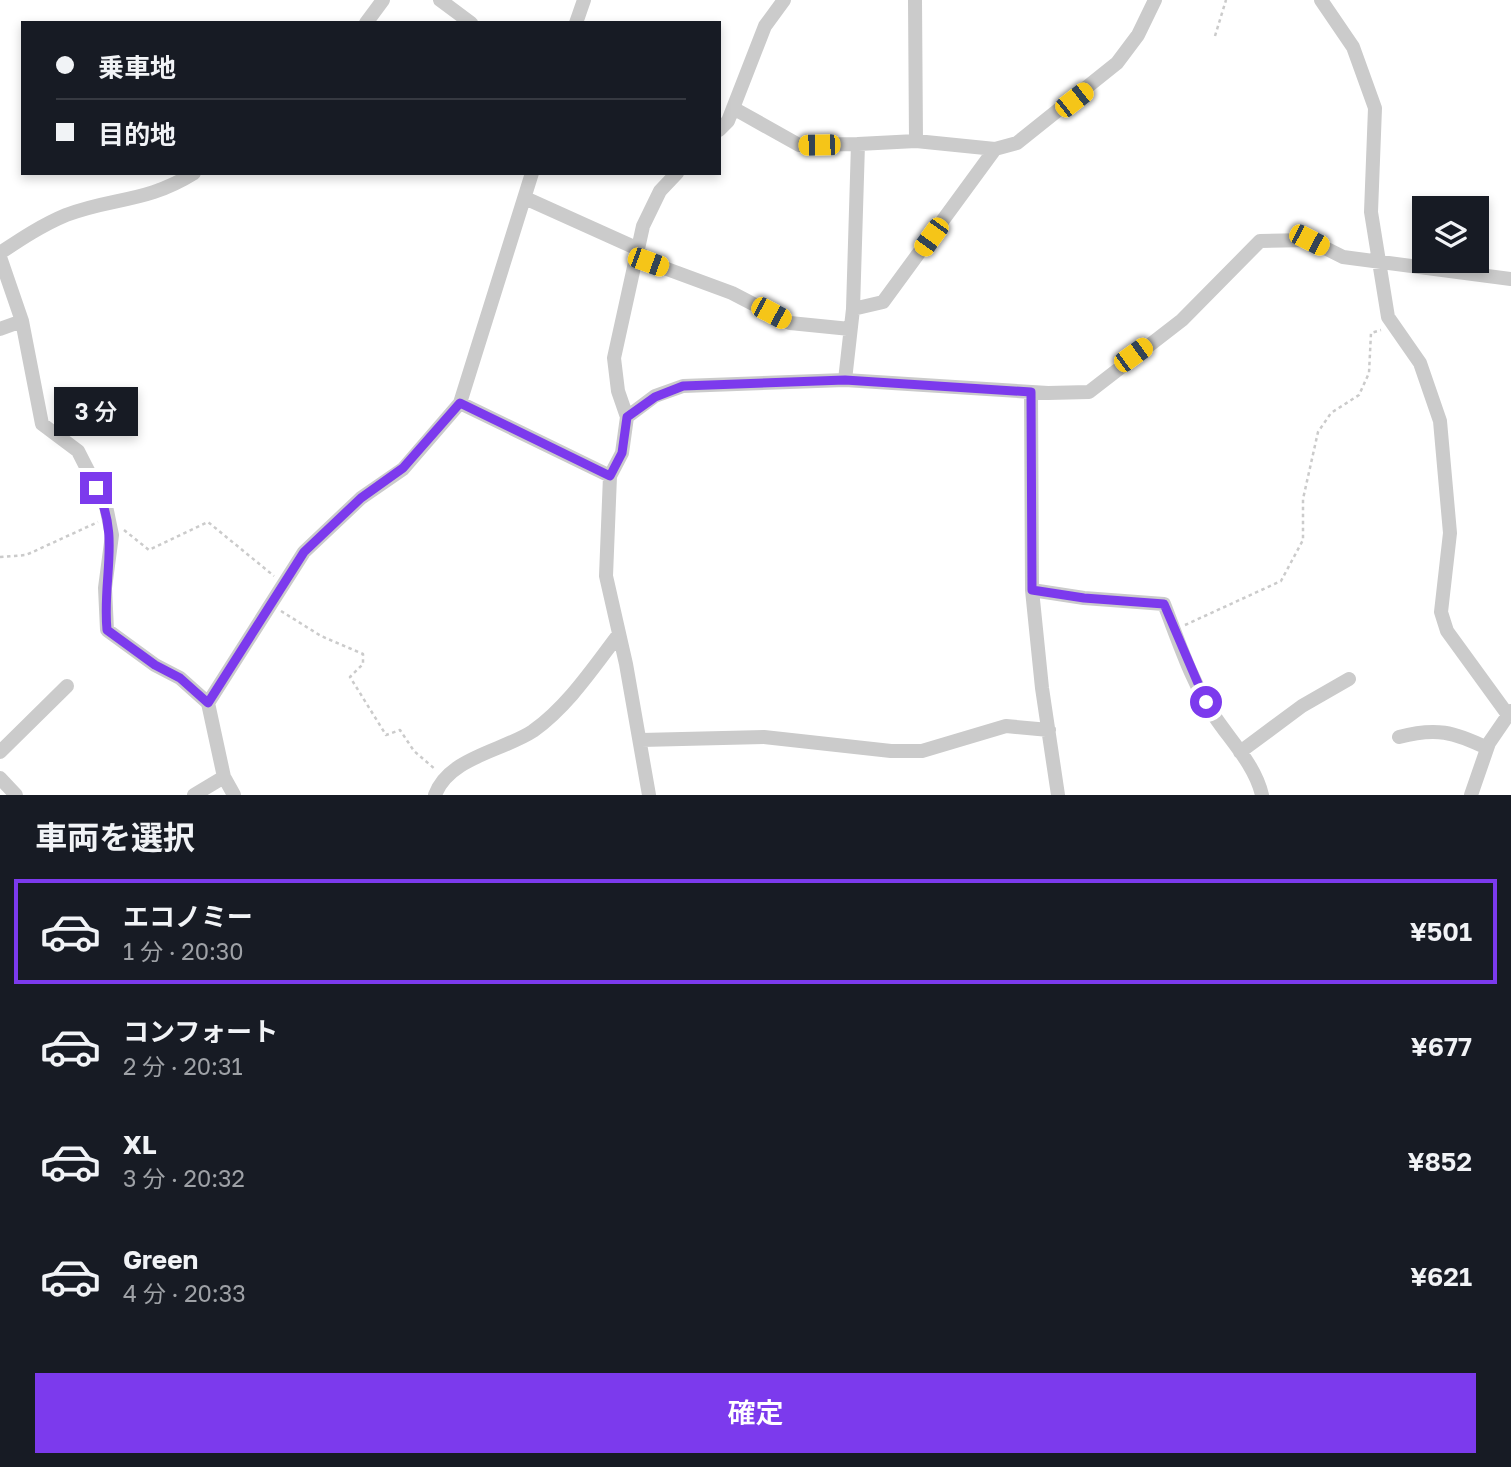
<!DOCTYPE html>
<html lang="ja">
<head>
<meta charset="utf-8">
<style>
	:root { --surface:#171b24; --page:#20242c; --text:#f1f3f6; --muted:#9ea1a6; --line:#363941; --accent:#7c3aed }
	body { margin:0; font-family:"Golos Text","Noto Sans JP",sans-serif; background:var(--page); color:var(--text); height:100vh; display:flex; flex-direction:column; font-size:26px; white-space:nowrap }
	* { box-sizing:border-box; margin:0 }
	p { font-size:23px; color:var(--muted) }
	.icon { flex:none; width:38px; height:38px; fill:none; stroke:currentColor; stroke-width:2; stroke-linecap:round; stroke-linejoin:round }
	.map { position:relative; height:795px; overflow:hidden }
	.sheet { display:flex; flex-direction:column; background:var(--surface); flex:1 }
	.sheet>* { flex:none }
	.top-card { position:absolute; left:21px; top:21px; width:700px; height:154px; border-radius:0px; box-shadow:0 4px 10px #0003; display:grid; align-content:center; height:154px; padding:0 35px; background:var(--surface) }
	.controls { position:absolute; left:1412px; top:196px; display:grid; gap:14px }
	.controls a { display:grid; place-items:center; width:77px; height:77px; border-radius:0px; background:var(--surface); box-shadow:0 4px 10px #0003; font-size:35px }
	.end { position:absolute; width:32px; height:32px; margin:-16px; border:9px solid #7c3aed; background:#fff; box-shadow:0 0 0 4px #fff }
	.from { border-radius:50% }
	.bubble { position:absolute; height:49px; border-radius:0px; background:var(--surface); box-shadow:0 4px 10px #0003; font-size:23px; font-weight:600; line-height:49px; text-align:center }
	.car { position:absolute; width:21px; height:42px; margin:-21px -10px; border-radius:9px; box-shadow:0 0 5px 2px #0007; background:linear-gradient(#f5c518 24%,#345 0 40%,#f5c518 0 76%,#345 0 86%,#f5c518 0) }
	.top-card b { display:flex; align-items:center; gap:24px; height:66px; font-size:26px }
	.top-card b+b { border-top:2px solid var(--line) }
	.top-card i { width:18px; height:18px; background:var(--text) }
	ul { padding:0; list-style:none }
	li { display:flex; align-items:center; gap:21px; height:105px; margin:0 14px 10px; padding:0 21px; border:4px solid transparent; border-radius:0px }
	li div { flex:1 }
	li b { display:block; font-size:26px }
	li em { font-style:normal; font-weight:600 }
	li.selected { border-color:var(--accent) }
	li>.icon { width:63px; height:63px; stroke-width:1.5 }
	h2 { padding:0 35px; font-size:32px; line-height:84px }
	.primary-button { display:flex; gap:14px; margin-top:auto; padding:14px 35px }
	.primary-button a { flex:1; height:80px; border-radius:0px; background:var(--accent); color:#fff; font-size:28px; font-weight:600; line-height:80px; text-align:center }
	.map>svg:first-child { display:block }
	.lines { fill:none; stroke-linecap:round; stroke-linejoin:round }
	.path { stroke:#cbcbcb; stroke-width:2.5; stroke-dasharray:3.5 3.5; stroke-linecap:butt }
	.street { stroke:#cbcbcb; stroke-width:14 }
	.route { stroke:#7c3aed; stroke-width:9 }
</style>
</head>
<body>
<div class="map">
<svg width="1511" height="795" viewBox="0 0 1511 795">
	<rect width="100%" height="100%" fill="#fff"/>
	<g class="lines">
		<path class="path" d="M1215,36L1226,0
			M124,530L149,550L208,522L274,576
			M0,557L26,555L98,522
			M281,611L321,636L363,654V664L350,677L386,735L400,730L414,751L436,770
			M1185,625L1281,581L1303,540V499L1318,432L1331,413L1359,395L1369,373L1371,333L1381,330"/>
		<path class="street" d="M440,0L471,23
			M915,0L916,141
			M1321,0L1353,47L1375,108L1371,212L1388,317L1420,363L1440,421L1450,533L1441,612L1447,631L1508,715
			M366,23L383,0
			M576,23L584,0
			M733,108L799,145L858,144
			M719,130L728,121L765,26L784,0
			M525,198L636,248L648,262L732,293L790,323L850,329
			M0,253C21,239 42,225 66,215C113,197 146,203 194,173
			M0,257L22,321L42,424L78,451L106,506L112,535L105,588L107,630L155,665L180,678L208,703L224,777L234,795
			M853,309L883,302L995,149
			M0,329L22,321
			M845,380L853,309L858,144L916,141L995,149L1017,143L1117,63L1138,35L1155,0
			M1031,392L1032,590L1042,688L1058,795
			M460,403L610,476
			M627,417L618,391L614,358L643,226L660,191L677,173
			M1032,590L1084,598L1164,604C1179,642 1192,683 1215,717C1231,741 1255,765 1262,795
			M208,703L304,552L361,498L403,469L460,403L532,173
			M1399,737C1436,727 1454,732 1487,748
			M641,740L764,737L891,751H922L1006,726L1049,730
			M0,752L67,686
			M1240,752L1302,706L1349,679
			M0,778L16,795
			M194,795L224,777
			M435,795C449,757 503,751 533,731C568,706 593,668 619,634
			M649,795L626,664L606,576L610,476L622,453L627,417L655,396L683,386L845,380L1048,393L1089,392L1182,320L1260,241L1309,240L1343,257L1511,279
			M1471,795L1489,743L1511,711"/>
	</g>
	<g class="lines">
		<path class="route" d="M96,488C121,536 102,578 107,630L155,665L180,678L208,703L304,552L361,498L403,468L460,403L610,476L622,453L627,417L655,397L683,386L845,380L1031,392L1032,590L1084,598L1164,604L1206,702"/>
	</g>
</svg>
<div class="controls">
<a><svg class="icon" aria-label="layers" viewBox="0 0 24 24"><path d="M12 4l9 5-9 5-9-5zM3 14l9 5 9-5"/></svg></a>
</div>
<i class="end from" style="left:1206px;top:702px"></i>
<i class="end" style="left:96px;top:488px"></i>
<div class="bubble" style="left:54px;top:387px;width:84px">3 分</div>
<i class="car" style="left:1074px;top:100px;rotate:52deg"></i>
<i class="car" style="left:819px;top:145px;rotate:269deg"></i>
<i class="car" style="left:931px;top:237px;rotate:216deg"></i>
<i class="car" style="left:1309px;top:240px;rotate:117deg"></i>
<i class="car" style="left:648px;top:262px;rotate:110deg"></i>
<i class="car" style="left:771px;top:313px;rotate:118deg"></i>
<i class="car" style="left:1133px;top:355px;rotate:54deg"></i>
<div class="top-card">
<b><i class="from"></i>乗車地</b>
<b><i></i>目的地</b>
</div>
</div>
<section class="sheet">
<h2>車両を選択</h2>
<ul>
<li class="selected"><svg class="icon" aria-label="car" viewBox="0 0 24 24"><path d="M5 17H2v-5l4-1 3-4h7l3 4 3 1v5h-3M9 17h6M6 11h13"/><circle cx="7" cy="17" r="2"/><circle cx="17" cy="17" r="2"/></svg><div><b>エコノミー</b><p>1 分 · 20:30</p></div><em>¥501</em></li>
<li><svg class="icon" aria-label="car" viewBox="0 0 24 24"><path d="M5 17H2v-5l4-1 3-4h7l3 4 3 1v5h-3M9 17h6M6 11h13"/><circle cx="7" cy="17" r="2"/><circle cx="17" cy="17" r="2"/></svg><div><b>コンフォート</b><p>2 分 · 20:31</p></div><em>¥677</em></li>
<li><svg class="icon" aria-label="car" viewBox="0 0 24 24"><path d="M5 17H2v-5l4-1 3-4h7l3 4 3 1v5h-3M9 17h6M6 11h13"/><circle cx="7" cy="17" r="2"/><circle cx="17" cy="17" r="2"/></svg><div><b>XL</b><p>3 分 · 20:32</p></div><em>¥852</em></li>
<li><svg class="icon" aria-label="car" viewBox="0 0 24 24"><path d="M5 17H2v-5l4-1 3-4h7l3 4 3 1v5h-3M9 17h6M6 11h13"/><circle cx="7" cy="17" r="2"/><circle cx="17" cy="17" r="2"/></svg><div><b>Green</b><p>4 分 · 20:33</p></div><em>¥621</em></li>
</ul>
<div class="primary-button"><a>確定</a></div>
</section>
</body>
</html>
